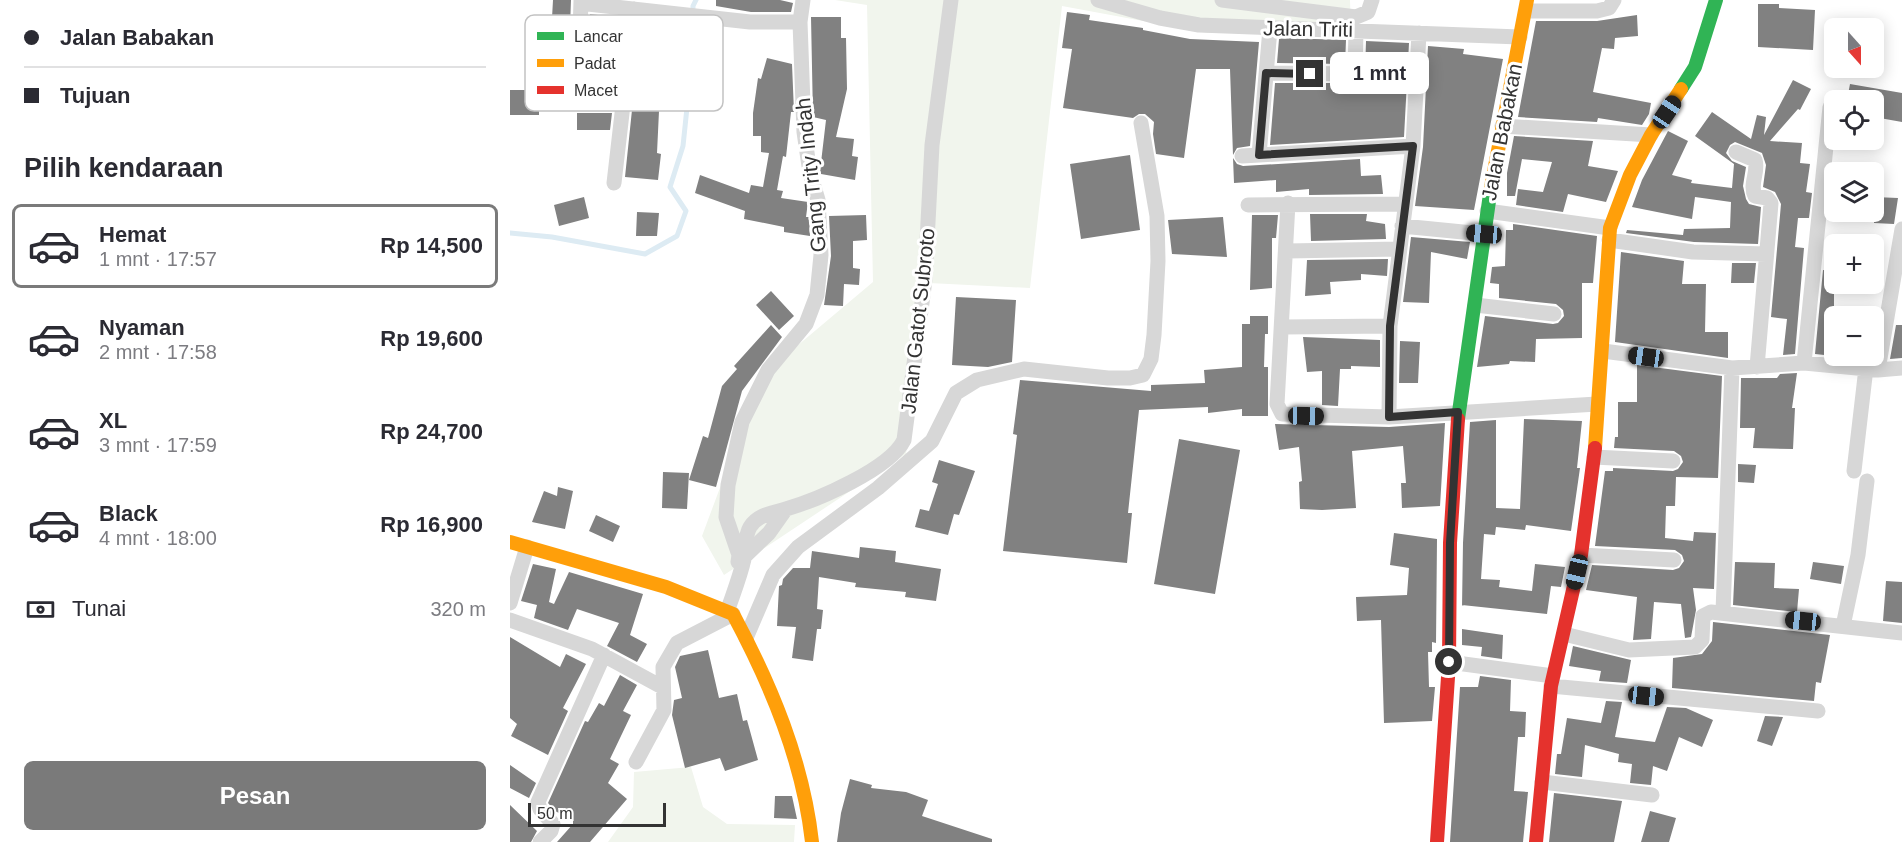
<!DOCTYPE html>
<html lang="id">
<head>
<meta charset="utf-8">
<style>
	:root { --surface:#fff; --page:#f2f2f3; --text:#2b2b33; --muted:#7c7c81; --line:#e1e1e2; --accent:#7a7a7a }
	body { margin:0; font-family:Helvetica,sans-serif; background:var(--page); color:var(--text); height:100vh; display:flex; flex-direction:column; font-size:22px; white-space:nowrap }
	* { box-sizing:border-box; margin:0 }
	p { font-size:20px; color:var(--muted) }
	.icon { flex:none; width:33px; height:33px; fill:none; stroke:currentColor; stroke-width:2; stroke-linecap:round; stroke-linejoin:round }
	.map { position:relative; flex:1; overflow:hidden }
	.side { display:flex; flex-direction:column; background:var(--surface); width:510px }
	.side>* { flex:none }
	.guide { display:grid; align-content:center; height:132px; padding:0 24px; background:var(--surface) }
	.needle { width:39px; rotate:159deg }
	.fabs { position:absolute; left:1314px; top:18px; display:grid; gap:12px }
	.fabs a { display:grid; place-items:center; width:60px; height:60px; border-radius:9px; background:var(--surface); box-shadow:0 3px 15px #0003; font-size:30px }
	.scale { position:absolute; left:18px; bottom:15px; width:138px; box-sizing:border-box; padding-left:6px; border:3px solid #333; border-top:0; font-size:16px; line-height:21px; white-space:nowrap; color:#333; -webkit-text-stroke:4px #fff; paint-order:stroke }
	.end { position:absolute; width:27px; height:27px; margin:-14px; border:8px solid #333; background:#fff; box-shadow:0 0 0 3px #fff }
	.from { border-radius:50% }
	.bubble { position:absolute; height:42px; border-radius:9px; background:var(--surface); box-shadow:0 3px 15px #0003; font-size:20px; font-weight:800; line-height:42px; text-align:center }
	.car { position:absolute; width:18px; height:36px; margin:-18px -9px; border-radius:8px; box-shadow:0 0 4px 2px #0007; background:linear-gradient(#222 24%,#8ab4d8 0 40%,#222 0 76%,#8ab4d8 0 86%,#222 0) }
	.guide b { display:flex; align-items:center; gap:21px; height:57px; font-size:22px }
	.guide b+b { border-top:2px solid var(--line) }
	.guide i { width:15px; height:15px; background:var(--text) }
	ul { padding:0; list-style:none }
	li { display:flex; align-items:center; gap:18px; height:84px; margin:0 12px 9px; padding:0 12px; border:3px solid transparent; border-radius:9px }
	li div { flex:1 }
	li b { display:block; font-size:22px }
	li em { font-style:normal; font-weight:800 }
	li.selected { border-color:var(--accent) }
	li>.icon { width:54px; height:54px; stroke-width:1.5 }
	h2 { padding:0 24px; font-size:27px; line-height:72px }
	.pay { display:flex; align-items:center; gap:15px; height:66px; padding:0 24px; font-size:22px }
	.pay p { margin-inline-start:auto }
	.button { display:flex; gap:12px; margin-top:auto; padding:12px 24px }
	.button a { flex:1; height:69px; border-radius:9px; background:var(--accent); color:#fff; font-size:24px; font-weight:800; line-height:69px; text-align:center }
	main { display:flex; flex:1; min-height:0 }
	.map>svg:first-child { display:block }
	.green { fill:#f1f5ed }
	.lines { fill:none; stroke-linecap:round; stroke-linejoin:round }
	.stream { stroke:#ddebf3; stroke-width:5 }
	.building { fill:#818181 }
	.street { stroke:#d7d7d7; stroke-width:15 }
	.fast { stroke:#30b455; stroke-width:14 }
	.slow { stroke:#ff9f0a; stroke-width:14 }
	.jam { stroke:#e5322d; stroke-width:14 }
	.route { stroke:#333; stroke-width:8 }
	.labels { text-anchor:middle; stroke-width:6; stroke-linejoin:round; paint-order:stroke }
	.street-label { font-size:21px; fill:#333; stroke:#fff }
	.key { fill:#fff; stroke:#c2c2c2; stroke-width:1.5 }
	.key-label { font-size:16px; fill:#333 }
</style>
</head>
<body>
<main>
<section class="side">
<div class="guide">
<b><i class="from"></i>Jalan Babakan</b>
<b><i></i>Tujuan</b>
</div>
<h2>Pilih kendaraan</h2>
<ul>
<li class="selected"><svg class="icon" aria-label="car" viewBox="0 0 24 24"><path d="M5 17H2v-5l4-1 3-4h7l3 4 3 1v5h-3M9 17h6M6 11h13"/><circle cx="7" cy="17" r="2"/><circle cx="17" cy="17" r="2"/></svg><div><b>Hemat</b><p>1 mnt · 17:57</p></div><em>Rp 14,500</em></li>
<li><svg class="icon" aria-label="car" viewBox="0 0 24 24"><path d="M5 17H2v-5l4-1 3-4h7l3 4 3 1v5h-3M9 17h6M6 11h13"/><circle cx="7" cy="17" r="2"/><circle cx="17" cy="17" r="2"/></svg><div><b>Nyaman</b><p>2 mnt · 17:58</p></div><em>Rp 19,600</em></li>
<li><svg class="icon" aria-label="car" viewBox="0 0 24 24"><path d="M5 17H2v-5l4-1 3-4h7l3 4 3 1v5h-3M9 17h6M6 11h13"/><circle cx="7" cy="17" r="2"/><circle cx="17" cy="17" r="2"/></svg><div><b>XL</b><p>3 mnt · 17:59</p></div><em>Rp 24,700</em></li>
<li><svg class="icon" aria-label="car" viewBox="0 0 24 24"><path d="M5 17H2v-5l4-1 3-4h7l3 4 3 1v5h-3M9 17h6M6 11h13"/><circle cx="7" cy="17" r="2"/><circle cx="17" cy="17" r="2"/></svg><div><b>Black</b><p>4 mnt · 18:00</p></div><em>Rp 16,900</em></li>
</ul>
<div class="pay"><svg class="icon" aria-label="cash" viewBox="0 0 24 24"><path d="M3 7h18v10H3z"/><circle cx="12" cy="12" r="2"/></svg>Tunai<p>320 m</p></div>
<div class="button"><a>Pesan</a></div>
</section>
<div class="map">
<svg width="1392" height="842" viewBox="0 0 1392 842">
	<rect width="100%" height="100%" fill="#fff"/>
	<path class="green" d="M325,0H840L841,32L698,33L552,6L520,288L419,283L396,454L214,575L192,536L236,418L268,362L363,282L357,5Z
		M181,767L193,807L217,824L285,825L284,842H98L123,807L124,772Z"/>
	<g class="lines">
		<path class="stream" d="M0,233L42,237L135,254L167,236L176,211L160,187L173,146L183,50V6L186,0"/>
	</g>
	<path class="building" d="M43,0H61L59,54H40Z
		M206,0H270L283,3L281,12H241L206,6Z
		M1248,4H1269V8L1305,10L1303,50L1248,47Z
		M557,12L580,15L579,20L633,28V30L680,39L749,42L740,146L727,148L723,155L720,69H686L674,158L646,154L643,134L644,122L635,114H629L623,118L553,108L562,49L552,48Z
		M80,14L113,18L108,63L79,62Z
		M1127,15L1128,36L1105,38L1104,49L1092,48L1083,92L1141,103L1139,114L1132,125L1088,118L1087,122L1008,117L1026,21H1087Z
		M301,17H331V38H336L337,89L326,137L344,139L342,156L348,157L345,180L311,174L310,171L316,120L303,117Z
		M773,38L836,40L835,64L767,63L769,39Z
		M856,41L899,43L894,137L760,145L765,83H849L855,74Z
		M918,46L954,49L953,54L993,59L964,210L905,206L913,147Z
		M257,58L282,64L284,112H281L276,157L273,156L267,190L273,191L271,198L298,202L296,217H299L300,236L274,232V227L234,219L235,211L185,193L190,175L239,193L241,185L253,187L259,153L251,152V136H243V113L248,78L251,79Z
		M1283,80L1301,89L1290,110L1288,109L1260,141L1292,143L1290,163L1300,164L1296,192L1302,193L1299,218H1288L1285,247L1294,248L1285,354L1273,355L1277,319L1261,317L1271,204L1265,192L1253,187L1256,165L1252,153L1225,142L1220,145L1216,153L1222,161L1236,167L1233,186L1236,199L1239,204L1251,207L1248,244L1184,242L1116,233L1117,230L1173,235L1174,229L1220,228L1221,202L1185,197L1182,219L1122,207L1132,180L1158,131L1178,141L1162,175L1182,180L1181,183L1222,188L1224,164L1185,136L1202,112L1241,139L1247,115L1256,117L1254,135Z
		M1340,84L1392,93V122L1364,117V100H1337Z
		M0,90H29V115H0Z
		M122,110L149,111L147,153L151,154L148,180L115,177Z
		M67,113H102L100,130H67Z
		M1004,136L1083,141L1078,166L1108,171L1096,202L1058,194L1053,212L1006,205L1008,189L1033,192L1042,162L1012,159L1005,196H997V173Z
		M620,155L630,230L571,239L560,164Z
		M723,158L727,164L733,166L850,159L851,176L871,175L873,194L799,195V189L766,192V180L724,183Z
		M74,197L79,218L49,226L44,205Z
		M1364,197L1388,198L1384,224L1364,223Z
		M127,212L149,213L147,236H126Z
		M800,214H857L856,221L875,224L876,239L801,241Z
		M356,215L357,240L343,241V268L350,269L349,285L334,284L333,306L314,305L321,256L319,216Z
		M742,215H768L766,238H762V288L740,290Z
		M713,217L717,257L662,254L658,220Z
		M1003,224L1087,236L1083,283H1072V338L1026,339L1025,362L1000,361L999,364L967,367L975,316L1043,324L1048,323L1054,316L1053,310L1046,304L989,298V284L980,283L982,267L995,266L996,230H1003Z
		M901,237L960,242L957,259L921,252L919,303L893,302Z
		M1111,252L1174,261L1172,284H1196L1195,332H1218V358L1105,342Z
		M878,259L877,276L851,274V280L820,282L821,294L795,296L797,260Z
		M1222,263H1246L1244,283H1221Z
		M1313,270L1324,271V356L1305,354Z
		M261,291L284,316L269,330L246,305Z
		M446,297L506,300L502,362L478,367L442,365Z
		M740,316H758V334H755L754,367H758V416H732V409L698,413V407L629,410L618,513H622L617,563L493,551L507,435L503,434L510,380L641,391V385L695,383L694,370L732,367V324H740Z
		M261,325L272,337L232,391L206,487L179,480L193,436L198,438L212,386L227,369L224,366Z
		M1386,325H1392V358L1380,359Z
		M793,337L870,340V367L841,366V369H830L828,406L812,405V371L797,372Z
		M890,341L910,342L908,383H889Z
		M1127,365L1212,376L1208,478L1166,477L1165,506H1156L1155,538L1183,541L1184,532L1206,533L1204,589L1183,588L1186,610L1181,637L1175,638L1171,604L1144,602L1141,639L1123,640L1127,597L1076,590L1082,565L1163,570L1169,568L1174,561L1172,555L1165,550L1085,546L1095,471H1103V468L1163,471L1168,469L1173,462L1171,456L1164,451L1104,448L1105,437H1108V402H1127Z
		M1287,373L1282,408H1285L1283,449L1243,448L1245,428H1230L1231,378H1267L1270,374Z
		M1014,419L1072,421L1067,468H1070L1061,531L1016,525L1015,530L986,527L985,535L974,534L971,579L990,580L989,587L1022,591L1025,564L1055,567L1051,587L1041,586L1037,614L952,605V607L953,543L960,422L986,420V508L1010,509Z
		M935,423L930,506L892,508L891,483H896L893,446L842,451L846,508L812,510L790,509L789,482L792,481L789,447L769,450L765,424L879,427Z
		M669,439L730,450L705,594L644,584Z
		M429,460L465,471L449,515L444,514L438,535L405,527L410,509L419,511L428,484L422,482Z
		M1228,464L1246,465L1244,483L1228,482Z
		M153,472L179,473L177,509L152,508Z
		M48,487L63,491L55,529L22,522L34,491L47,496Z
		M86,515L110,526L103,542L79,531Z
		M884,533L927,539L926,643L922,642V652H918L919,687H925L922,721L874,723L871,620L847,621L846,597L897,595L899,568L880,565Z
		M350,547L386,551L385,562L431,569L426,601L395,597L396,592L345,587L346,583L309,577L307,609L313,610L311,629H307L303,661L282,658L286,627L267,626L269,586L272,585L273,579L283,568H300L302,551L349,558Z
		M1225,562L1265,563L1264,588L1289,589L1287,612L1223,605Z
		M1303,562L1334,566L1331,584L1300,579Z
		M23,564L46,569L39,602L44,604L59,572L133,594L120,635L137,644L127,662L97,646L109,623L67,609L58,630L24,618L27,605L11,601Z
		M1376,581L1392,582V623L1373,621Z
		M1203,622L1320,635L1311,683L1306,682L1304,701L1162,688L1163,658L1192,654L1202,641Z
		M952,629L993,635L992,659L971,656L972,647L952,645Z
		M0,637L50,667L56,654L76,664L53,708L58,711L38,755L1,736L7,724L0,718Z
		M1063,646L1121,660L1117,683L1089,681L1091,671L1059,666Z
		M198,650L209,698L227,694L233,721L237,720L248,760L215,771L210,758L175,768L162,715L164,700L172,698L165,667L170,656Z
		M110,675L127,685L113,711L121,715L100,759L109,764L98,783L117,799L80,842H47L63,824V820L45,811L38,803L75,721L78,722L89,703L94,706Z
		M970,676L1001,680L1000,711L1016,712L1015,737H1008L1004,791L1018,792L1013,842H940L950,687H968Z
		M1096,701L1112,702L1105,737L1145,742L1157,707L1176,708L1203,720L1192,747L1169,737L1157,771L1143,766L1141,785L1120,783L1122,764L1108,762L1109,754L1075,745L1072,777L1045,774L1047,754H1051L1057,718L1091,723Z
		M1255,716L1273,717L1262,746L1247,741Z
		M0,765L26,783L19,798L0,788Z
		M340,779L362,785L361,788L396,792L418,800L412,816L482,839V842H327L331,813Z
		M1044,793L1112,801L1104,842H1039Z
		M265,796H282L287,819L264,818Z
		M0,805L27,831L21,842H0Z
		M1140,811L1166,818L1159,842H1131Z"/>
	<g class="lines">
		<path class="street" d="M71,0L78,4L240,22H290
			M588,0L650,18L689,25L1010,37
			M712,0L846,17L858,12L862,0
			M1017,11H1087L1099,8L1104,0
			M756,73L845,74L846,30
			M68,91L71,1
			M992,126L1141,135
			M1226,152L1245,160C1249,172 1239,184 1245,196L1257,198L1261,203L1247,367
			M749,155L760,29
			M732,156L903,146
			M104,183L124,9
			M778,203L767,404L772,414L879,417L1087,404
			M738,205L895,204
			M977,211L1100,228
			M892,226L973,234
			M1099,240L1183,252L1256,254
			M777,251L889,249
			M965,305L1044,314
			M773,327L880,326
			M1093,351L1222,368L1294,363L1368,370L1392,368
			M1294,363L1320,107
			M1368,370L1392,229
			M879,417L880,326L903,146L909,33
			M1084,457L1163,461
			M1344,471L1356,368
			M1071,555L1164,560
			M235,556L259,533L276,509
			M228,562L229,555L216,517L218,485L232,422L258,370L296,324L307,295L311,255L308,200L300,173L294,132L290,22L293,0
			M0,603L17,547
			M217,612C223,594 230,577 234,559C237,548 234,537 240,527C248,514 263,513 276,509C307,500 380,469 394,440L415,280L422,145L441,0
			M1213,612L1222,368
			M0,620L82,649L152,687
			M1333,626L1348,555L1357,481
			M1054,634L1119,650L1185,647L1192,640L1193,616L1201,612L1392,633
			M236,638L263,575L288,547L368,488L422,441L446,393L467,380L514,369L598,378H620L633,375L641,359L644,335L648,261L647,216L631,123
			M939,662L1043,676
			M1041,686L1308,711
			M126,762L154,710L153,667L167,643L223,614
			M1032,782L1142,795
			M30,842L41,831L43,824L30,809L28,802L94,655"/>
		<path class="fast" d="M1171,89L1185,67L1206,0
			M948,419L981,187"/>
		<path class="slow" d="M981,187L1017,0
			M1085,448L1100,228L1120,175L1141,135L1171,89
			M0,542L156,587L223,614C261,685 293,761 302,842"/>
		<path class="jam" d="M927,842L939,662L940,543L948,419
			M1026,842L1041,686L1071,555L1085,448"/>
	</g>
	<g class="lines">
		<path class="route" d="M800,74L756,73L749,155L903,146L880,326L879,417L948,412L940,543L939,662"/>
	</g>
	<g class="labels">
		<g class="street-label">
			<text transform="translate(798 29) rotate(1)" y="7">Jalan Triti</text>
			<text transform="translate(992 132) rotate(-79)" y="7">Jalan Babakan</text>
			<text transform="translate(301 175) rotate(-96)" y="7">Gang Trity Indah</text>
			<text transform="translate(408 321) rotate(-84)" y="7">Jalan Gatot Subroto</text>
		</g>
	</g>
	<rect x="15" y="15" width="198" height="96" rx="9" class="key"/>
	<rect x="27" y="32" width="27" height="8" fill="#30b455"/>
	<rect x="27" y="59" width="27" height="8" fill="#ff9f0a"/>
	<rect x="27" y="86" width="27" height="8" fill="#e5322d"/>
	<g class="key-label">
		<text x="64" y="42">Lancar</text>
		<text x="64" y="69">Padat</text>
		<text x="64" y="96">Macet</text>
	</g>
</svg>
<div class="fabs">
<a><svg class="needle" viewBox="-14 -14 28 28"><path d="M0-13l5 13h-10z" fill="#e53935"/><path d="M0 13l5-13h-10z" fill="#7c7c81"/></svg></a>
<a><svg class="icon" aria-label="locate" viewBox="0 0 24 24"><circle cx="12" cy="12" r="6"/><path d="M12 2v4M12 18v4M2 12h4M18 12h4"/></svg></a>
<a><svg class="icon" aria-label="layers" viewBox="0 0 24 24"><path d="M12 4l9 5-9 5-9-5zM3 14l9 5 9-5"/></svg></a>
<a>+</a>
<a>−</a>
</div>
<div class="scale">50 m</div>
<i class="end from" style="left:939px;top:662px"></i>
<i class="end" style="left:800px;top:74px"></i>
<div class="bubble" style="left:820px;top:52px;width:99px">1 mnt</div>
<i class="car" style="left:1157px;top:112px;rotate:34deg"></i>
<i class="car" style="left:974px;top:234px;rotate:275deg"></i>
<i class="car" style="left:1136px;top:357px;rotate:278deg"></i>
<i class="car" style="left:796px;top:416px;rotate:91deg"></i>
<i class="car" style="left:1067px;top:572px;rotate:193deg"></i>
<i class="car" style="left:1293px;top:621px;rotate:276deg"></i>
<i class="car" style="left:1136px;top:696px;rotate:96deg"></i>
</div>
</main>
</body>
</html>
